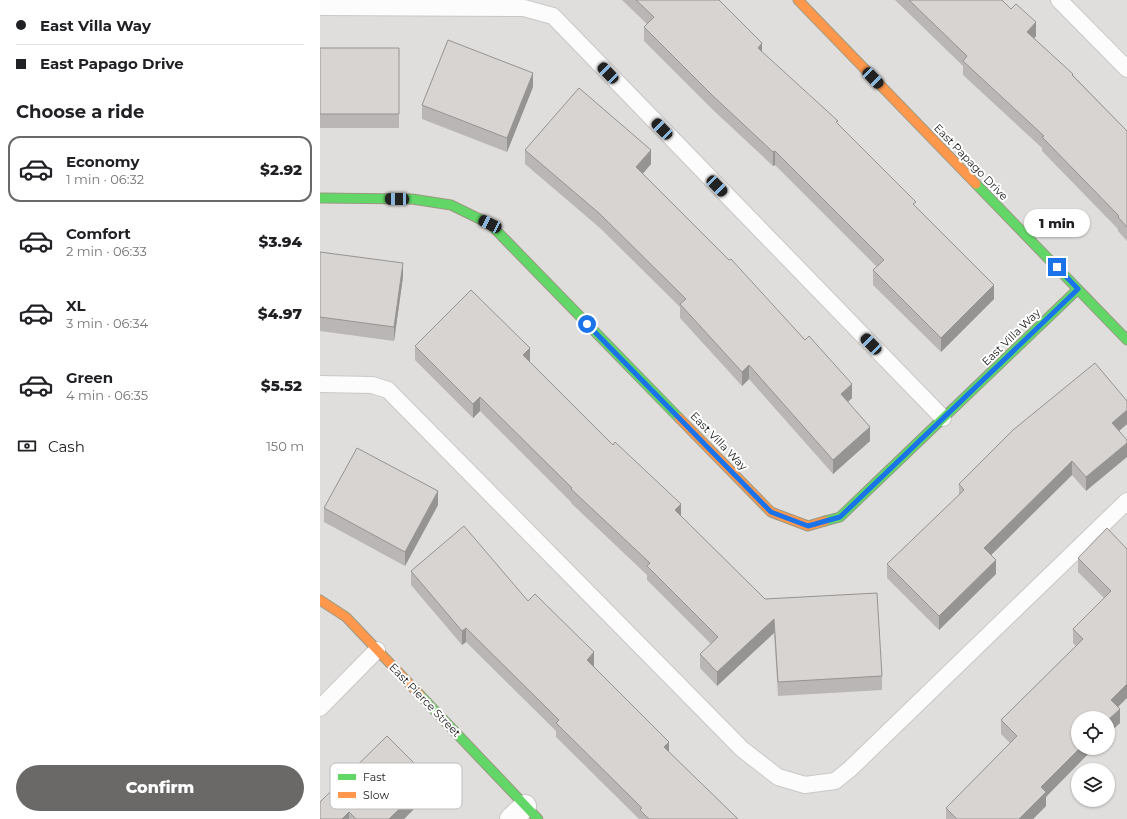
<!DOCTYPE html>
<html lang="en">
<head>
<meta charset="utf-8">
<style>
	:root { --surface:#fff; --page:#f6f6f6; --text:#202124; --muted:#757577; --line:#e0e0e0; --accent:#6a6968 }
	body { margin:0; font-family:Montserrat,sans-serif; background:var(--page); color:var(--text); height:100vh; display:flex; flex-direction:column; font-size:15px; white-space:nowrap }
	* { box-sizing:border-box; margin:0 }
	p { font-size:13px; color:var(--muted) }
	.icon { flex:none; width:22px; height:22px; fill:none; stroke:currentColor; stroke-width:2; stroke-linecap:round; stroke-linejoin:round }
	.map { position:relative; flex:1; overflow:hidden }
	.sheet { display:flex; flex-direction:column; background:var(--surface); width:320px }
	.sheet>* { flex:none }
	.top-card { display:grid; align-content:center; height:88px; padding:0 16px; background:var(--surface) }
	.buttons { position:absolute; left:751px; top:711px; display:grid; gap:8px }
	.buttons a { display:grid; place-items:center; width:44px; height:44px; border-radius:50%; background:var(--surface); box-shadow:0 1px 3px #0004; font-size:20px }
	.end { position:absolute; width:18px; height:18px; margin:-9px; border:5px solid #1a73e8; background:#fff; box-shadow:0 0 0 2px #fff }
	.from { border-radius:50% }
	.bubble { position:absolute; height:28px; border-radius:14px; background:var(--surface); box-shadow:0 1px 3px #0004; font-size:13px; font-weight:800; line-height:28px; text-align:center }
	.car { position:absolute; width:12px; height:24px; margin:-12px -6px; border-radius:5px; box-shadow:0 0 3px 1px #0007; background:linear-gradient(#222 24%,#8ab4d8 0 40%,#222 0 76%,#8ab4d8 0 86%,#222 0) }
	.top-card b { display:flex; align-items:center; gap:14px; height:38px; font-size:15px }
	.top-card b+b { border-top:1px solid var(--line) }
	.top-card i { width:10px; height:10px; background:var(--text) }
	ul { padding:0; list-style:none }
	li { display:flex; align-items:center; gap:12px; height:66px; margin:0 8px 6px; padding:0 8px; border:2px solid transparent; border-radius:12px }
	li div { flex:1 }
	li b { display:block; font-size:15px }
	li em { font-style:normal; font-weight:800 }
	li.selected { border-color:var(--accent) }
	li>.icon { width:36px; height:36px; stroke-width:1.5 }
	h2 { padding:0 16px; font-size:18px; line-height:48px }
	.pay { display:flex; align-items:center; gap:10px; height:44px; padding:0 16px; font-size:15px }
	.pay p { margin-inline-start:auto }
	.primary-button { display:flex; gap:8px; margin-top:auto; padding:8px 16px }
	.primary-button a { flex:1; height:46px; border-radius:24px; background:var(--accent); color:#fff; font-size:16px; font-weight:800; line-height:46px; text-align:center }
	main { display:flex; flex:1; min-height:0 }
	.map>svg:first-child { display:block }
	.residential { fill:#dfdedc; fill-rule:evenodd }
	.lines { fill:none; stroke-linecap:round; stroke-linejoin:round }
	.lane-casing { stroke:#c9c8c7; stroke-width:18 }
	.street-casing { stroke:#c9c8c7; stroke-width:24 }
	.fast-casing { stroke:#999a82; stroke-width:11 }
	.slow-casing { stroke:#999a82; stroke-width:11 }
	.lane { stroke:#fdfcfc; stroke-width:16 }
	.street { stroke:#fdfcfc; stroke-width:22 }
	.fast { stroke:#63d668; stroke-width:9 }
	.slow { stroke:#ff974d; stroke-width:9 }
	.wall { fill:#b9b6b5 }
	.shaded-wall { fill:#969493 }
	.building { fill:#d7d4d2; stroke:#969493 }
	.route { stroke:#1a73e8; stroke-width:5 }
	.labels { text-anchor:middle; stroke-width:4; stroke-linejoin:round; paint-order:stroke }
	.street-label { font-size:11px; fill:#222; stroke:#fff }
	.key { fill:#fff; stroke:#bdbdbd; stroke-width:1 }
	.key-label { font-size:11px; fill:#222 }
</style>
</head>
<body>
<main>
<section class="sheet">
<div class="top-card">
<b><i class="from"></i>East Villa Way</b>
<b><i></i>East Papago Drive</b>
</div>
<h2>Choose a ride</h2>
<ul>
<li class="selected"><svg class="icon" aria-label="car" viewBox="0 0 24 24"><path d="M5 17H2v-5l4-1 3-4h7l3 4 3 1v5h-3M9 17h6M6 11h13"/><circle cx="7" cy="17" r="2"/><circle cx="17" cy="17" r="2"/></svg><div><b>Economy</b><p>1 min · 06:32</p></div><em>$2.92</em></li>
<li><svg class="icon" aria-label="car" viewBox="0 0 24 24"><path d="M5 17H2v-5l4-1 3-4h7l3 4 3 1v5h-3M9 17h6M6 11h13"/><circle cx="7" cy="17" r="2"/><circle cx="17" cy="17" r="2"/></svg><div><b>Comfort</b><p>2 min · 06:33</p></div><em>$3.94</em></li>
<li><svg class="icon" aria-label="car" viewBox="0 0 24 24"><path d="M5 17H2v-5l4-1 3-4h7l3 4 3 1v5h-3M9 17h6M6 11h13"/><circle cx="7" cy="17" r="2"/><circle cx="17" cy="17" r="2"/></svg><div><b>XL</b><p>3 min · 06:34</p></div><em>$4.97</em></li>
<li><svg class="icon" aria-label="car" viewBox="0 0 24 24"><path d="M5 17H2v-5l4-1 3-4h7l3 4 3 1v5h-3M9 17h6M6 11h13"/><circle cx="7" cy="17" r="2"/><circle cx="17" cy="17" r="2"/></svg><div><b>Green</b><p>4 min · 06:35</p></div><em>$5.52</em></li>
</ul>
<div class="pay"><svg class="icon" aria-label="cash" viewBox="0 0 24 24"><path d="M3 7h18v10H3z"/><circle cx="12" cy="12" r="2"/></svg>Cash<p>150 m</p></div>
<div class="primary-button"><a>Confirm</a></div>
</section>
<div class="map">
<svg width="807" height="819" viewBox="0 0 807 819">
	<rect width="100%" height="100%" fill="#f0eeeb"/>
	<path class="residential" d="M0,0H807V819H0ZM758,718H788V748H758ZM758,770H788V800H758Z"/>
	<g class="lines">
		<defs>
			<path id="lane" d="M739,0L807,69
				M0,7L204,8L233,16L623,418
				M0,384L52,385L68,390L422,749L458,777L485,785L515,781L530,769L807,501
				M0,708L57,650"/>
			<path id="street" d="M191,819L205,806"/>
			<path id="fast" d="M656,184L807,340
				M0,198L92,199L131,205L170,224L359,418
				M505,521L520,517L758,289
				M100,695L218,819"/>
			<path id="slow" d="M478,0L656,184
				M359,418L451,512L488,526L505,521
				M0,600L26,617L100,695"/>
		</defs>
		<use href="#lane" class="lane-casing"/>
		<use href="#street" class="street-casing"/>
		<use href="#fast" class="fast-casing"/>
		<use href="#slow" class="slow-casing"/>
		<use href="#lane" class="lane"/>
		<use href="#street" class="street"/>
		<use href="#fast" class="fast"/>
		<use href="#slow" class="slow"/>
	</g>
	<path class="wall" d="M302,0H399L442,52L518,124L596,207L674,299L621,352L553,285V270L557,267L455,165L453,166L392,109L324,41V27L327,24Z
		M575,0H682L716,36L714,38L753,75L807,131V241L798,231V229L722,151V148L643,75V66Z
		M0,48H79V128H0Z
		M213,87L187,152L102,119V105Z
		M205,150L331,164L323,174L532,398L528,402L550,441L513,474L429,379L422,386L360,318V307L280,228L205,164Z
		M0,252L83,277L74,341L0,331Z
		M95,346L210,362L361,516L445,599L562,676V690L458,696L454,633L397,686L380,668V654L391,644L327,580V575L251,503V502L160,411L153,418L95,360Z
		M807,401V424L799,431L766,491L752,475L671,555L676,574L619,630L567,578V564L639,495V484Z
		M118,505L85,566L4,522V508Z
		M787,528L798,707L800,723L788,734V718L726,797V806L713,819H626V808L690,743L681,734V720L756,646L753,643V629L784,598L758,572V558Z
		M91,571L208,601L274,667L349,752L418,819H319L236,737V731L146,642L142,645L91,585Z
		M110,793L84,819H0V802Z"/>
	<path class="shaded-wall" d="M716,22V36L707,46V32Z
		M442,43V58L438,48Z
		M213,73V87L187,152V138Z
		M331,150V164L316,181V167Z
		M455,151V165L453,166V152Z
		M83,263V277L74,341V327Z
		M674,285V299L621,352V338Z
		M210,348V363L203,355Z
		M429,365V379L422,386V372Z
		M532,384V398L521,408V394Z
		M160,397V411L153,418V404Z
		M807,410V424L792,437V423Z
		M550,427V441L513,474V460Z
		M807,443V457L766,491V477Z
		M752,461V475L664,562V548Z
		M118,491V505L85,566V552Z
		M361,504V518L355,510Z
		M676,560V574L619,630V616Z
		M454,619V633L397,686V672Z
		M146,628V642L142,645V631Z
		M274,652V667L267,674V660Z
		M807,684V698L791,714V700Z
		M800,709V723L788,734V720Z
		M349,742V756L344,747Z
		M760,748H774L726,797V806L713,819H699L721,787Z
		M110,779V793L84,819H69Z
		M29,812V819H22Z"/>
	<path class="building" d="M316,0H399L442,43L438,48L518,121L516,122L596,202L593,204L674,285L621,338L553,270L564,260L455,151L453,152L392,95L324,27L334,17Z
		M589,0H682L691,9L696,4L716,22L707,32L753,74L752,75L807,131V227L798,217L799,216L722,137L724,136L643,61L647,56Z
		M128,40L213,73L187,138L102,105Z
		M0,48H79V114H0Z
		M259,88L331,150L316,167L409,260L411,259L485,340L489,336L532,384L521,394L550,427L513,460L429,365L422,372L360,304L366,299L280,214L205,150Z
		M0,252L83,263L74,327L0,317Z
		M151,290L210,348L203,355L293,445L295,442L361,504L355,510L445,599L557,593L562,676L458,682L454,619L397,672L380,654L398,637L327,566L330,563L251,489L252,488L160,397L153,404L95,346Z
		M775,363L807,401V410L792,423L807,440V443L766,477L752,461L664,548L676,560L619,616L567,564L644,490L639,484L693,430Z
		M37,448L118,491L85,552L4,508Z
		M144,526L208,601L215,594L274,652L267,660L349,742L344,747L418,819H329L320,810L322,808L236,723L239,720L146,628L142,631L91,571Z
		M787,528L807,549V684L791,700L800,709L788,720V718H758V748H760L721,787L726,792L699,819H637L626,808L697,736L681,720L763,639L753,629L791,591L758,558Z
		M67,736L110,779L69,819H36L29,812L22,819H0V802Z"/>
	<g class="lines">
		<path class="route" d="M267,324L451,512L488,526L520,517L758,289L737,267"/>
	</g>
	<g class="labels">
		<g class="street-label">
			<text transform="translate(651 162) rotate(46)" y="4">East Papago Drive</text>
			<text transform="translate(691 337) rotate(-44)" y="4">East Villa Way</text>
			<text transform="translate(399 441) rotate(46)" y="4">East Villa Way</text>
			<text transform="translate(105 700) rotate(46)" y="4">East Pierce Street</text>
		</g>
	</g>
	<rect x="10" y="763" width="132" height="46" rx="6" class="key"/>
	<rect x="18" y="774" width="18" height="6" fill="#63d668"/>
	<rect x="18" y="792" width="18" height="6" fill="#ff974d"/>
	<g class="key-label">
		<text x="43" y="781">Fast</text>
		<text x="43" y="799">Slow</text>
	</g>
</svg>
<div class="buttons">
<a><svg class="icon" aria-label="locate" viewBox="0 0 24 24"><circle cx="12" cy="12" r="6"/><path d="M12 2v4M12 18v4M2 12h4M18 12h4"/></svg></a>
<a><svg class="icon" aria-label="layers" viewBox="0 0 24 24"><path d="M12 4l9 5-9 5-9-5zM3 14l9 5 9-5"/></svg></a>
</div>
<i class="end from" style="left:267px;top:324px"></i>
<i class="end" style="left:737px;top:267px"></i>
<div class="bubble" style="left:704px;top:209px;width:66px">1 min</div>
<i class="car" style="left:288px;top:73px;rotate:316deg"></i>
<i class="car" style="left:553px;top:78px;rotate:136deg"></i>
<i class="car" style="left:342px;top:129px;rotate:316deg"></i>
<i class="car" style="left:397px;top:186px;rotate:136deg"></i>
<i class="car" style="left:77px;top:199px;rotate:271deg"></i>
<i class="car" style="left:170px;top:224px;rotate:296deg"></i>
<i class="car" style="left:551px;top:344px;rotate:316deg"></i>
</div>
</main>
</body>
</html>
